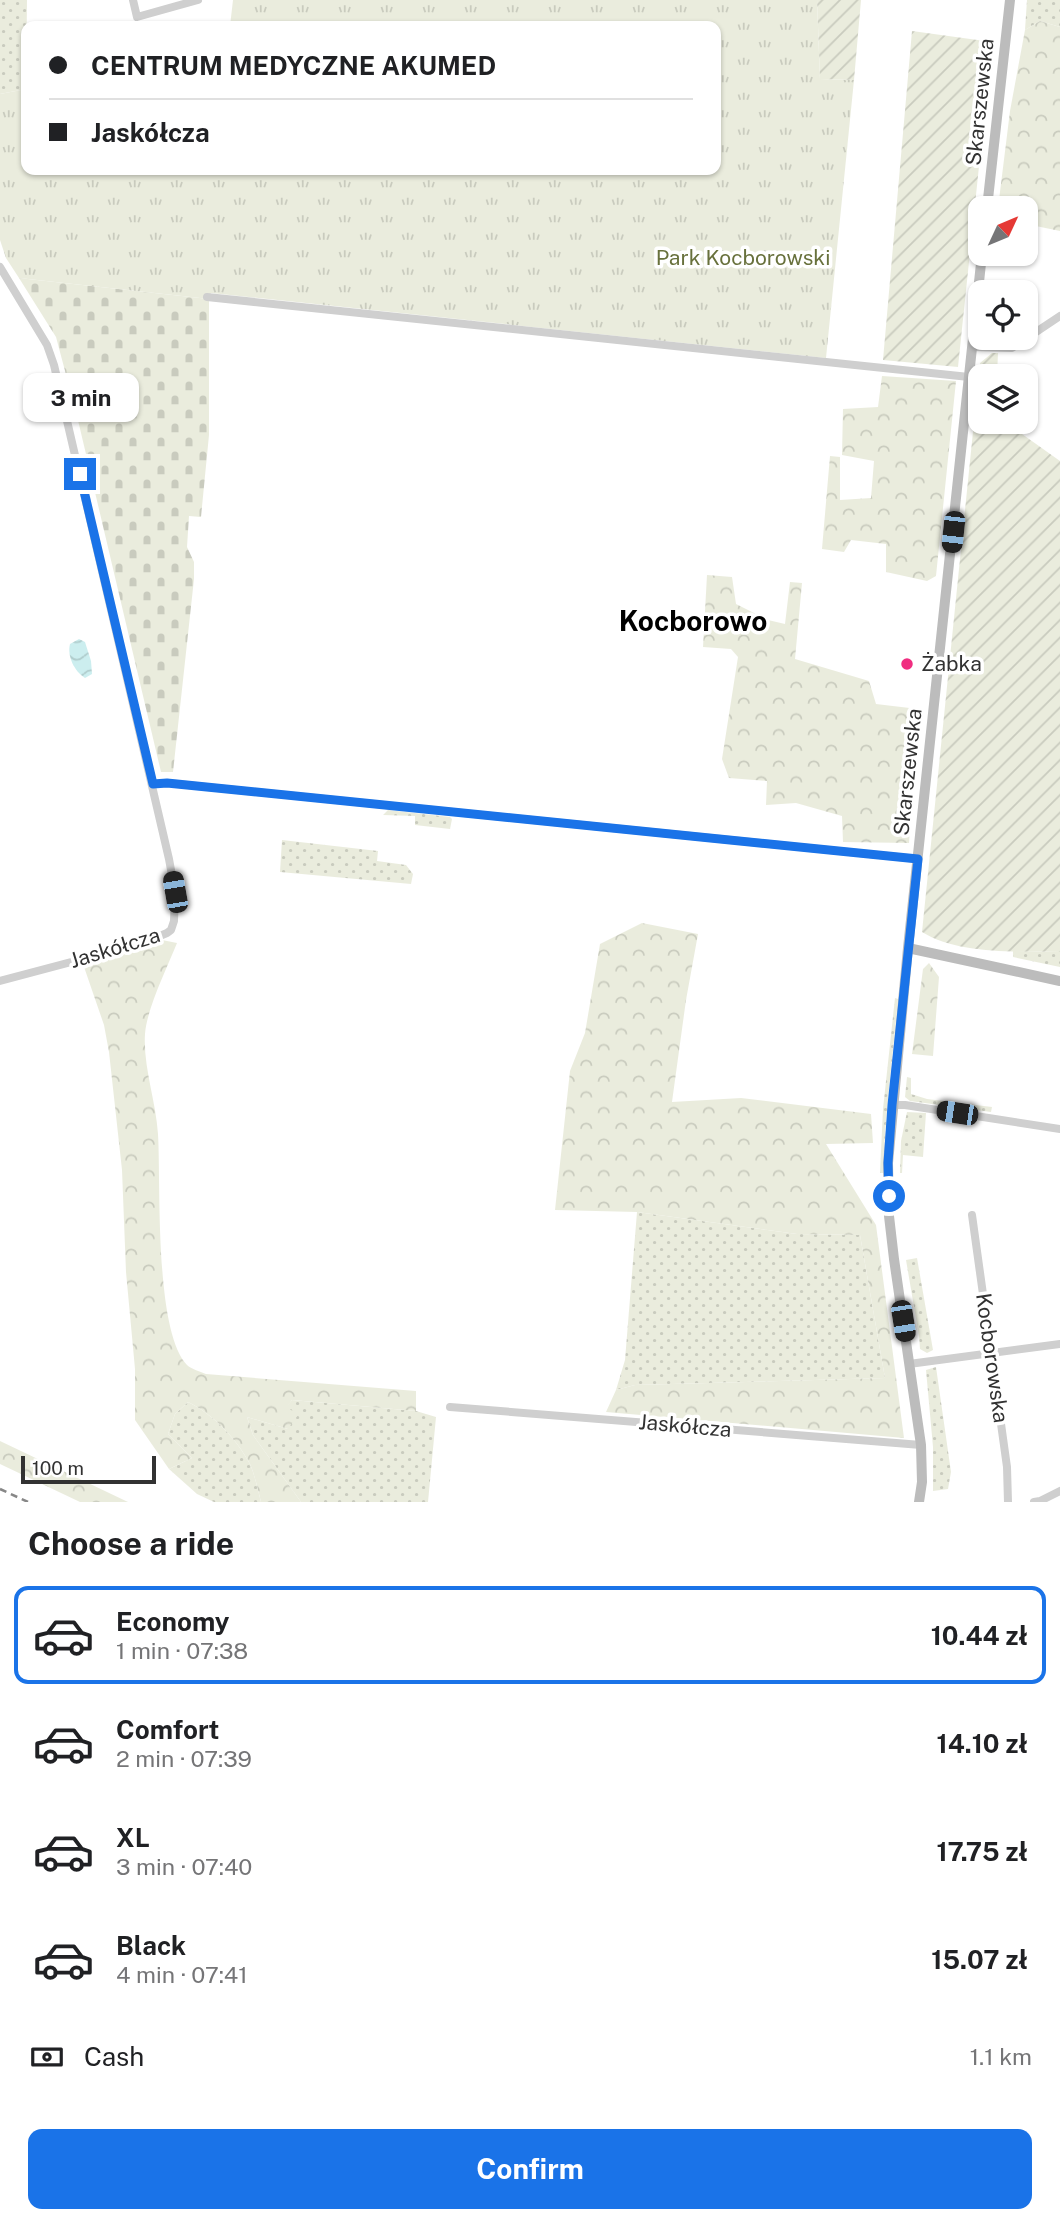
<!DOCTYPE html>
<html lang="en">
<head>
<meta charset="utf-8">
<style>
	:root { --surface:#fff; --page:#f6f6f6; --text:#202124; --muted:#757577; --line:#e0e0e0; --accent:#1a73e8 }
	body { margin:0; font-family:"Public Sans",sans-serif; background:var(--page); color:var(--text); height:100vh; display:flex; flex-direction:column; font-size:26px; white-space:nowrap }
	* { box-sizing:border-box; margin:0 }
	p { font-size:23px; color:var(--muted) }
	.icon { flex:none; width:38px; height:38px; fill:none; stroke:currentColor; stroke-width:2; stroke-linecap:round; stroke-linejoin:round }
	.map { position:relative; height:1502px; overflow:hidden }
	.side { display:flex; flex-direction:column; background:var(--surface); flex:1 }
	.side>* { flex:none }
	.top-card { position:absolute; left:21px; top:21px; width:700px; height:154px; border-radius:14px; box-shadow:0 2px 5px #0004; display:grid; align-content:center; height:154px; padding:0 28px; background:var(--surface) }
	.needle { width:46px; rotate:46deg }
	.tools { position:absolute; left:968px; top:196px; display:grid; gap:14px }
	.tools a { display:grid; place-items:center; width:70px; height:70px; border-radius:14px; background:var(--surface); box-shadow:0 2px 5px #0004; font-size:35px }
	.scale { position:absolute; left:21px; bottom:18px; width:135px; box-sizing:border-box; padding-left:7px; border:4px solid #323232; border-top:0; font-size:19px; line-height:24px; white-space:nowrap; color:#323232; -webkit-text-stroke:5px #fff; paint-order:stroke }
	.end { position:absolute; width:32px; height:32px; margin:-16px; border:9px solid #1a73e8; background:#fff; box-shadow:0 0 0 4px #fff }
	.from { border-radius:50% }
	.bubble { position:absolute; height:49px; border-radius:14px; background:var(--surface); box-shadow:0 2px 5px #0004; font-size:23px; font-weight:700; line-height:49px; text-align:center }
	.car { position:absolute; width:21px; height:42px; margin:-21px -10px; border-radius:9px; box-shadow:0 0 5px 2px #0007; background:linear-gradient(#222 24%,#8ab4d8 0 40%,#222 0 76%,#8ab4d8 0 86%,#222 0) }
	.top-card b { display:flex; align-items:center; gap:24px; height:66px; font-size:26px }
	.top-card b+b { border-top:2px solid var(--line) }
	.top-card i { width:18px; height:18px; background:var(--text) }
	ul { padding:0; list-style:none }
	li { display:flex; align-items:center; gap:21px; height:98px; margin:0 14px 10px; padding:0 14px; border:4px solid transparent; border-radius:14px }
	li div { flex:1 }
	li b { display:block; font-size:26px }
	li em { font-style:normal; font-weight:700 }
	li.on { border-color:var(--accent) }
	li>.icon { width:63px; height:63px; stroke-width:1.5 }
	h2 { padding:0 28px; font-size:32px; line-height:84px }
	.pay { display:flex; align-items:center; gap:18px; height:77px; padding:0 28px; font-size:26px }
	.pay p { margin-inline-start:auto }
	.cta { display:flex; gap:14px; margin-top:auto; padding:14px 28px }
	.cta a { flex:1; height:80px; border-radius:14px; background:var(--accent); color:#fff; font-size:28px; font-weight:700; line-height:80px; text-align:center }
	.map>svg:first-child { display:block }
	.grass { fill:url(#grass-dots) }
	.forest { fill:url(#forest-crowns) }
	.cemetery { fill:url(#cemetery-stones) }
	.park { fill:url(#park-tufts) }
	.garden { fill:url(#garden-furrows) }
	.water { fill:url(#water-waves) }
	.lines { fill:none; stroke-linecap:round; stroke-linejoin:round }
	.street { stroke:#cfcfcf; stroke-width:8 }
	.secondary { stroke:#bcbcbc; stroke-width:10 }
	.rail { stroke:#878787; stroke-width:2.5; stroke-dasharray:7 5; stroke-linecap:butt }
	.route { stroke:#1a73e8; stroke-width:9 }
	.poi-dot { fill:#f02d80; stroke:#fff; stroke-width:2.5 }
	.labels { text-anchor:middle; stroke-width:7; stroke-linejoin:round; paint-order:stroke }
	.street-label { font-size:21px; fill:#323232; stroke:#fff }
	.park-label { font-size:21px; fill:#68713c; stroke:#fff }
	.poi-label { font-size:21px; fill:#323232; stroke:#fff; text-anchor:start }
	.district-label { font-size:28px; font-weight:bold; fill:#000; stroke:#fff }
</style>
</head>
<body>
<div class="map">
<svg width="1060" height="1502" viewBox="0 0 1060 1502">
	<defs>
		<pattern id="grass-dots" width="8" height="8" patternUnits="userSpaceOnUse" patternTransform="scale(1.75)"><rect width="8" height="8" fill="#eaecdd"/><path d="M2 2h.1M6 6h.1" fill="none" stroke="#c9cbbe" stroke-width="1.8" stroke-linecap="round"/></pattern>
		<pattern id="forest-crowns" width="20" height="18" patternUnits="userSpaceOnUse" patternTransform="scale(1.75)"><rect width="20" height="18" fill="#eaecdd"/><path d="M2 6a3 3 0 1 1 6 0M12 15a3 3 0 1 1 6 0" fill="none" stroke="#c9cbbe"/></pattern>
		<pattern id="cemetery-stones" width="16" height="16" patternUnits="userSpaceOnUse" patternTransform="scale(1.75)"><rect width="16" height="16" fill="#eaecdd"/><path d="M2 7V4a2 2 0 0 1 4 0v3zM10 15v-3a2 2 0 0 1 4 0v3z" fill="#c9cbbe"/></pattern>
		<pattern id="park-tufts" width="24" height="20" patternUnits="userSpaceOnUse" patternTransform="scale(1.75)"><rect width="24" height="20" fill="#eaecdd"/><path d="M3 7l-1-3M5 7V3M7 7l1-3M15 17l-1-3M17 17v-4M19 17l1-3" fill="none" stroke="#c9cbbe"/></pattern>
		<pattern id="garden-furrows" width="10" height="10" patternUnits="userSpaceOnUse" patternTransform="scale(1.75)"><rect width="10" height="10" fill="#eaecdd"/><path d="M-1 1l2-2M0 10L10 0M9 11l2-2" fill="none" stroke="#c9cbbe"/></pattern>
		<pattern id="water-waves" width="16" height="10" patternUnits="userSpaceOnUse" patternTransform="scale(1.75)"><rect width="16" height="10" fill="#cceeef"/><path d="M0 5q4-4 8 0t8 0" fill="none" stroke="#b0cdcd"/></pattern>
	</defs>
	<rect width="100%" height="100%" fill="#fff"/>
	<path class="grass" d="M0,0H27L26,89L0,94Z
		M1027,0H1060V27L1040,21L1025,30Z
		M388,810L450,817L452,819L450,829L415,825V816L383,815Z
		M282,840L378,851L377,861L406,865L413,874L411,884L280,872Z
		M1013,951L1060,952V967L1013,957Z
		M895,998L898,999C893,1057 885,1114 883,1173H880L883,1109Z
		M907,1077L911,1078V1094L927,1099L992,1107L991,1112L910,1101L905,1097Z
		M907,1112L926,1113L923,1157L903,1155L902,1173H900L901,1141Z
		M637,1212L797,1234L860,1235L885,1378L635,1385L616,1390L625,1360Z
		M917,1258L933,1350L927,1353L920,1349L919,1336L906,1260Z
		M936,1367L951,1472L948,1489L933,1491V1447L926,1370Z
		M292,1400L416,1411L436,1417L428,1502H301L253,1435L247,1417L288,1429L286,1407Z
		M188,1402C214,1415 236,1438 250,1464C255,1476 258,1490 261,1502H214L197,1494L169,1469L192,1458L168,1434L175,1414Z"/>
	<path class="forest" d="M1040,21L1060,27V231L1026,224V208H998L1010,111L1025,30Z
		M882,376L956,381L936,576L927,581L886,572V544L851,540L844,552L822,549L830,456L840,457V500L871,498L874,461L842,455L843,409L878,407Z
		M707,575L732,577L736,604L768,620L785,624L790,582L802,583L795,659L869,681L876,704L918,709L909,843L843,842L842,816L796,803L766,805L767,781L729,778L722,759L738,657L731,649L703,647Z
		M642,923L698,934L686,1000L672,1102L741,1098L871,1114L873,1143L826,1144L876,1225L904,1438L606,1412L616,1390L635,1385L885,1378L860,1235L797,1234L637,1212L555,1210L570,1071L585,1033L600,944Z
		M162,940L177,943C167,968 147,1008 145,1034C143,1067 156,1101 158,1134C161,1184 154,1330 187,1365C191,1369 201,1372 206,1374L416,1391V1411L292,1400L287,1407L298,1415L288,1429L247,1417L253,1435L301,1502H261C258,1490 255,1476 250,1464C236,1438 214,1415 188,1402L175,1414L168,1434L192,1458L169,1469L135,1420V1369L126,1272L122,1170L109,1052L104,1025L83,964Z
		M929,963L939,977L933,1056L912,1054L923,969Z
		M0,1441L128,1502H80L0,1464Z"/>
	<path class="cemetery" d="M19,278L209,299V435L201,517L189,516L187,547L194,562V579L173,772H161L77,416L56,337Z"/>
	<path class="park" d="M233,0H817L820,79L854,80L826,358L211,293L209,299L19,278L6,258L0,240V94L26,89V170H716V26H230Z"/>
	<path class="garden" d="M817,0H861L854,80L820,79Z
		M912,31L992,42L958,367L883,360Z
		M992,353H998L997,376H980V422H1005L1060,461V952C1017,951 959,955 922,932L980,363Z"/>
	<path class="water" d="M79,639L85,642L91,661L92,674L85,678C74,671 67,656 70,644Z"/>
	<g class="lines">
		<path class="street" d="M133,0L137,17L198,0
			M0,267L47,345L54,365L169,859L175,892L174,921L171,930L167,933L143,943L0,981
			M207,297L969,377
			M972,347L1012,348L1060,316
			M153,784L168,783L918,859
			M892,1105H905L1060,1129
			M972,1215L1007,1467L1008,1502
			M909,1364L1060,1344
			M450,1407L921,1445
			M1034,1502L1040,1501L1060,1491"/>
		<path class="secondary" d="M987,208L1010,0
			M908,948L1060,981
			M919,1502L922,1482L921,1445L894,1259L889,1216L888,1163L908,948L982,254"/>
		<path class="rail" d="M0,1489L28,1502"/>
	</g>
	<g class="lines">
		<path class="route" d="M80,474L153,784L167,783L918,859L892,1105L888,1163L889,1196"/>
	</g>
	<circle class="poi-dot" cx="907" cy="664" r="7"/>
	<g class="labels">
		<g class="street-label">
			<text transform="translate(980 102) rotate(-84)" y="7">Skarszewska</text>
			<text transform="translate(908 772) rotate(-84)" y="7">Skarszewska</text>
			<text transform="translate(115 948) rotate(-17)" y="7">Jaskółcza</text>
			<text transform="translate(992 1358) rotate(82)" y="7">Kocborowska</text>
			<text transform="translate(685 1426) rotate(5)" y="7">Jaskółcza</text>
		</g>
		<g class="park-label">
			<text x="743" y="265">Park Kocborowski</text>
		</g>
		<g class="poi-label">
			<text x="921" y="671">Żabka</text>
		</g>
		<g class="district-label">
			<text x="693" y="631">Kocborowo</text>
		</g>
	</g>
</svg>
<div class="tools">
<a><svg class="needle" viewBox="-14 -14 28 28"><path d="M0-13l5 13h-10z" fill="#e53935"/><path d="M0 13l5-13h-10z" fill="#757577"/></svg></a>
<a><svg class="icon" aria-label="locate" viewBox="0 0 24 24"><circle cx="12" cy="12" r="6"/><path d="M12 2v4M12 18v4M2 12h4M18 12h4"/></svg></a>
<a><svg class="icon" aria-label="layers" viewBox="0 0 24 24"><path d="M12 4l9 5-9 5-9-5zM3 14l9 5 9-5"/></svg></a>
</div>
<div class="scale">100 m</div>
<i class="end from" style="left:889px;top:1196px"></i>
<i class="end" style="left:80px;top:474px"></i>
<div class="bubble" style="left:23px;top:373px;width:116px">3 min</div>
<i class="car" style="left:953px;top:532px;rotate:186deg"></i>
<i class="car" style="left:175px;top:892px;rotate:350deg"></i>
<i class="car" style="left:957px;top:1113px;rotate:279deg"></i>
<i class="car" style="left:903px;top:1321px;rotate:171deg"></i>
<div class="top-card">
<b><i class="from"></i>CENTRUM MEDYCZNE AKUMED</b>
<b><i></i>Jaskółcza</b>
</div>
</div>
<section class="side">
<h2>Choose a ride</h2>
<ul>
<li class="on"><svg class="icon" aria-label="car" viewBox="0 0 24 24"><path d="M5 17H2v-5l4-1 3-4h7l3 4 3 1v5h-3M9 17h6M6 11h13"/><circle cx="7" cy="17" r="2"/><circle cx="17" cy="17" r="2"/></svg><div><b>Economy</b><p>1 min · 07:38</p></div><em>10.44 zł</em></li>
<li><svg class="icon" aria-label="car" viewBox="0 0 24 24"><path d="M5 17H2v-5l4-1 3-4h7l3 4 3 1v5h-3M9 17h6M6 11h13"/><circle cx="7" cy="17" r="2"/><circle cx="17" cy="17" r="2"/></svg><div><b>Comfort</b><p>2 min · 07:39</p></div><em>14.10 zł</em></li>
<li><svg class="icon" aria-label="car" viewBox="0 0 24 24"><path d="M5 17H2v-5l4-1 3-4h7l3 4 3 1v5h-3M9 17h6M6 11h13"/><circle cx="7" cy="17" r="2"/><circle cx="17" cy="17" r="2"/></svg><div><b>XL</b><p>3 min · 07:40</p></div><em>17.75 zł</em></li>
<li><svg class="icon" aria-label="car" viewBox="0 0 24 24"><path d="M5 17H2v-5l4-1 3-4h7l3 4 3 1v5h-3M9 17h6M6 11h13"/><circle cx="7" cy="17" r="2"/><circle cx="17" cy="17" r="2"/></svg><div><b>Black</b><p>4 min · 07:41</p></div><em>15.07 zł</em></li>
</ul>
<div class="pay"><svg class="icon" aria-label="cash" viewBox="0 0 24 24"><path d="M3 7h18v10H3z"/><circle cx="12" cy="12" r="2"/></svg>Cash<p>1.1 km</p></div>
<div class="cta"><a>Confirm</a></div>
</section>
</body>
</html>
